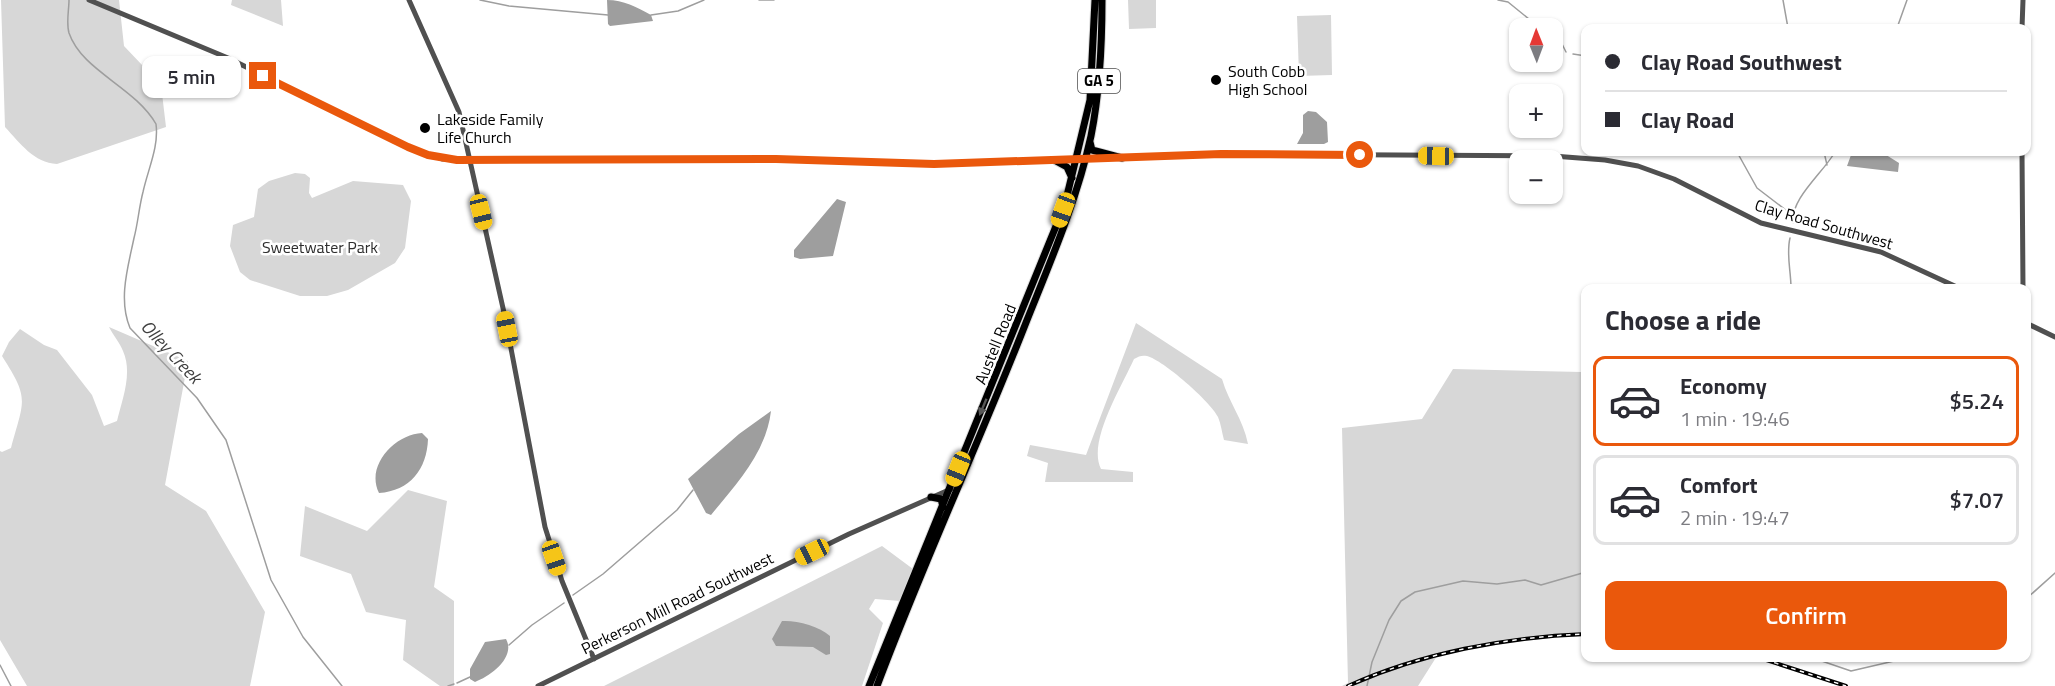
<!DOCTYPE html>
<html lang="en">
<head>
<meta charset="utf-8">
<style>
	:root { --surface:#fff; --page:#f2f2f3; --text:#2b2b33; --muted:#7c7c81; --line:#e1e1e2; --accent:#ea580c }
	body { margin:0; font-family:"Titillium Web",sans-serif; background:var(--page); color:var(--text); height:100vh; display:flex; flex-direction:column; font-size:22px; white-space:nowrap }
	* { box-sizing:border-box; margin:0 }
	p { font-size:20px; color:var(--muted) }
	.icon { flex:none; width:33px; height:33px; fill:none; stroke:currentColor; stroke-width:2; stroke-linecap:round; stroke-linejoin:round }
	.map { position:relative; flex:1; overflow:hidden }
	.drawer { position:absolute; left:1581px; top:284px; width:450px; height:378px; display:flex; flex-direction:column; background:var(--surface); border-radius:12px; box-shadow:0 2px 4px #0004 }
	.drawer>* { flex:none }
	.hud { position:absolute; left:1581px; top:24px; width:450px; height:132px; border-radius:12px; box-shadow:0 2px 4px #0004; display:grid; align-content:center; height:132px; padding:0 24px; background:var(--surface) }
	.needle { width:39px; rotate:359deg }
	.tools { position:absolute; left:1509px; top:18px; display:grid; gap:12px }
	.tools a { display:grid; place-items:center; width:54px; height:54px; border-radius:12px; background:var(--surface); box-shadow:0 2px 4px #0004; font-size:30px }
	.end { position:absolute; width:27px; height:27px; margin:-14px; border:8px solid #ea580c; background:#fff; box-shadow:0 0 0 3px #fff }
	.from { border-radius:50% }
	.bubble { position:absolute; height:42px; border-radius:12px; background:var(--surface); box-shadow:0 2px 4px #0004; font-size:20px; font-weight:600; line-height:42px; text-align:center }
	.car { position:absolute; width:18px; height:36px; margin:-18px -9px; border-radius:8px; box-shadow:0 0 4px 2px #0007; background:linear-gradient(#f5c518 24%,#345 0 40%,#f5c518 0 76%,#345 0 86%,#f5c518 0) }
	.hud b { display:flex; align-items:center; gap:21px; height:57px; font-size:22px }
	.hud b+b { border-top:2px solid var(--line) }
	.hud i { width:15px; height:15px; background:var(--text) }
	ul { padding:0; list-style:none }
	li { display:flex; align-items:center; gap:18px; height:90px; margin:0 12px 9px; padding:0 12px; border:3px solid var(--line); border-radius:12px }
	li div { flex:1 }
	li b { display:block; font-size:22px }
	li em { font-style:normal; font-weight:600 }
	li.current { border-color:var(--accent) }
	li>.icon { width:54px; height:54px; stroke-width:1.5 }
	h2 { padding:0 24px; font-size:27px; line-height:72px }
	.action { display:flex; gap:12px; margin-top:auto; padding:12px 24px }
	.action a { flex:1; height:69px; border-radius:12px; background:var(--accent); color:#fff; font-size:24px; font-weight:600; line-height:69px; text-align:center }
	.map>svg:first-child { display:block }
	.green { fill:#d7d7d7 }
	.water { fill:#9e9e9e }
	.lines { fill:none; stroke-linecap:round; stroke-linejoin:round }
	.stream { stroke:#9e9e9e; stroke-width:1.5 }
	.major-casing { stroke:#dbdbdb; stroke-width:9 }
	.minor { stroke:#505050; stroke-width:5 }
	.major { stroke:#000; stroke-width:7 }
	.rail-casing { stroke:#000; stroke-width:4 }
	.rail { stroke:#fff; stroke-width:1.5; stroke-dasharray:4.5; stroke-linecap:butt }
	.oneway { fill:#595959 }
	.route { stroke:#ea580c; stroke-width:8 }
	.poi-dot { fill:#000; stroke:#fff; stroke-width:2 }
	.labels { text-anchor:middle; stroke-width:5; stroke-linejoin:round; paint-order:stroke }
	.shield { fill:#fff; stroke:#4c4c4c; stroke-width:1.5 }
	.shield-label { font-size:15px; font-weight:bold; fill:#000 }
	.poi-label { font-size:16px; fill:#000; stroke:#fff; text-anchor:start }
	.street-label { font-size:16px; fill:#000; stroke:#fff }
	.park-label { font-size:16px; fill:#2e2e2e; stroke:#fff }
	.water-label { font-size:18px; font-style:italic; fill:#3f3f3f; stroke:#fff }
</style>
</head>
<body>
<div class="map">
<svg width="2055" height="686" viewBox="0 0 2055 686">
	<rect width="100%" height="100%" fill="#fff"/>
	<path class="green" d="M1,0H119L124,46L161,85L166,127L57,164C34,163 20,143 5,127Z
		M232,0H281L283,26L231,5Z
		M1128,0H1156V28L1129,29Z
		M1331,15L1332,75L1299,76L1297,16Z
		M295,173L305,174L310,178L309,193L312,198L353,181L403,185L411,201L405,248L395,263L348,290L327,296H300L250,280L240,272L230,246L233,225L254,217L258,189L269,181Z
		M1136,323L1222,379C1229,403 1243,419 1248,444L1224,440C1222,433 1221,424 1218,417C1211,402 1163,360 1147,356C1142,355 1139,356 1134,359C1122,386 1087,442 1101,469L1133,472V482H1045L1048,463L1027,456L1030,445L1086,455Z
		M109,327L188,361L165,485L206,511L265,612L250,686H27L0,640V451L2,452L11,448C24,399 30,400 2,356L9,342L20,329L44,345L57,350L92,395L104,426L117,421C122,400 133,373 123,351C120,343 113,335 109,327Z
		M1453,369L1582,372L1585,635C1534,636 1487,643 1437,656L1418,686H1342L1348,683L1342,428L1422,419Z
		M408,490L447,501L434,587L454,601V686H440L403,660L406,620L366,612L351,574L300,556L305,506L367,531Z
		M882,546L913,569L900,601L875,599L869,609L883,623L862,686H604Z"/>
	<path class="water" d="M607,0C624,0 636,7 651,15L653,21L610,26L608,24Z
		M1308,111L1316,112L1327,122L1328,142L1324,144H1297L1303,133V115Z
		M1883,153L1899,163L1898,172L1847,166L1851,155Z
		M837,199L846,202L833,256L800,259L794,257V250Z
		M771,411C766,453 736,484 711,515L706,513L688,479L739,434Z
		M422,433L428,439C427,469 410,491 379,493C365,465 396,434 422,433Z
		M782,621C796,620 819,626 830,636V654L826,655L813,647L776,646L772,639Z
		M506,639C516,657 491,676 475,682L470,679V669L485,642Z"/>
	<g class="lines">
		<path class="stream" d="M69,0C69,10 66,23 69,33C82,71 135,87 156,124C159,147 148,169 143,192C139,207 138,223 134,238C128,267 118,299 130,328L197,398L226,440L271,580L303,637L342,686
			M480,0L509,6L608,15
			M759,0H774
			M1498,0L1508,2L1540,28
			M1783,0L1788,28
			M651,15L678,11L704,0
			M1897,28L1907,0
			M1552,37L1561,42L1566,52
			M1573,54L1586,56
			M1737,152L1757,188L1791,214
			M1824,152L1827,165
			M1793,223C1790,199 1823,173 1835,152
			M1790,238C1786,254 1791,271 1791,288
			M573,595L603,574L677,510L693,490
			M2026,599L2055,573
			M509,645L532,625L564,603
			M1810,657L1851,671L1894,661L1936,657
			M0,665L11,686
			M457,683L470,677
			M448,686L454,684
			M1367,686L1372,662L1389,620L1401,601L1415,592L1463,581L1497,584L1525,580L1541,585L1586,572"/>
		<defs>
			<path id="major" d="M1090,142L1092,150L1122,158
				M1056,161L1067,167L1072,178
				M931,497L941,499L943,507
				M869,686L1065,204L1090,100L1095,0
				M877,686C923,563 979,443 1027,320C1051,260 1077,200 1091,136C1100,91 1102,46 1102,0"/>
		</defs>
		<use href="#major" class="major-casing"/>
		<path class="minor" d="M89,0L228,58L408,147L442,159H776L931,164L1221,154L1553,156L1605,160L1638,166L1674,179L1761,223L1881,252L1959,288
			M409,0L459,112L505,317L545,527L562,581L594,659
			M2022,28L2023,0
			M2022,152L2023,288
			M2026,323L2055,337
			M538,686L849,534L951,489"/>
		<use href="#major" class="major"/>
		<defs>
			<path id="rail" d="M1757,657L1846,686
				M1348,686C1421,653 1506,637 1586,634"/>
		</defs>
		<use href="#rail" class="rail-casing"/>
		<use href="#rail" class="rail"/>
	</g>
	<defs><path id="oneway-solid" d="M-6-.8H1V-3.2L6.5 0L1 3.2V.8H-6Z" transform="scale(1.5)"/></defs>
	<use class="oneway" href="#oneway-solid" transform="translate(983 407) rotate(113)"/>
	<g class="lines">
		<path class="route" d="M263,76L408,147L428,155L457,160L776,159L934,164L1221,154L1360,155"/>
	</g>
	<g class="poi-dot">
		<circle cx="1216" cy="80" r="6"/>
		<circle cx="425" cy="128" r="6"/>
	</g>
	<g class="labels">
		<rect class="shield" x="1078" y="69" width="42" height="24" rx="4.5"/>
		<g class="shield-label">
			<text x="1099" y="86">GA 5</text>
		</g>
		<g class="poi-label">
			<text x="1228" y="77">South Cobb<tspan x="1228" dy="18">High School</tspan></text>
			<text x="437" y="125">Lakeside Family<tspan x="437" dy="18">Life Church</tspan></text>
		</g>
		<g class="street-label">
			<text transform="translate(1824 224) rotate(16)" y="6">Clay Road Southwest</text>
			<text transform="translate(995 344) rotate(-68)" y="6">Austell Road</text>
			<text transform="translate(677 603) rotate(-26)" y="6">Perkerson Mill Road Southwest</text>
		</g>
		<g class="park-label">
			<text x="320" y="253">Sweetwater Park</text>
		</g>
		<g class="water-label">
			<text transform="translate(171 352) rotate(47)" y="6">Olley Creek</text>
		</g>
	</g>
</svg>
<div class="tools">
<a><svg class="needle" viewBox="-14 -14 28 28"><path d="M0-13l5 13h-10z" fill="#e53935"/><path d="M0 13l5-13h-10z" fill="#7c7c81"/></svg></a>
<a>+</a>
<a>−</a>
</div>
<i class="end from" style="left:1360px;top:155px"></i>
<i class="end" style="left:263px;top:76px"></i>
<div class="bubble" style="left:142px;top:56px;width:99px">5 min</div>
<i class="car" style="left:1436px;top:156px;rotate:271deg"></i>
<i class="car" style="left:1063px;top:210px;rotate:200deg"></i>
<i class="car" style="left:481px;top:212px;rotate:166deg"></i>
<i class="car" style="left:507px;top:329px;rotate:349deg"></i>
<i class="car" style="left:958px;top:469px;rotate:202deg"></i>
<i class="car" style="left:812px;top:552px;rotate:244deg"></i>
<i class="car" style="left:554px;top:558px;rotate:161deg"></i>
<div class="hud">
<b><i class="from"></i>Clay Road Southwest</b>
<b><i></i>Clay Road</b>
</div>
<section class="drawer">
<h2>Choose a ride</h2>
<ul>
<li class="current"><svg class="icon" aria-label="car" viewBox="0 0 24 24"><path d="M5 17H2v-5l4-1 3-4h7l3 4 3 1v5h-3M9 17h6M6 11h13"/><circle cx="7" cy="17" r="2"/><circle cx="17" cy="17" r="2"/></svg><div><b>Economy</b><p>1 min · 19:46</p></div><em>$5.24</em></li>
<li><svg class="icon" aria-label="car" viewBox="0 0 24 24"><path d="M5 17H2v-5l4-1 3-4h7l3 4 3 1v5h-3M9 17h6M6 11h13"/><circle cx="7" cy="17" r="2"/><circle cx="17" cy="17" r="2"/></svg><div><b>Comfort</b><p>2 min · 19:47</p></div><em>$7.07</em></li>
</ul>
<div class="action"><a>Confirm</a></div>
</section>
</div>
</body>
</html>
